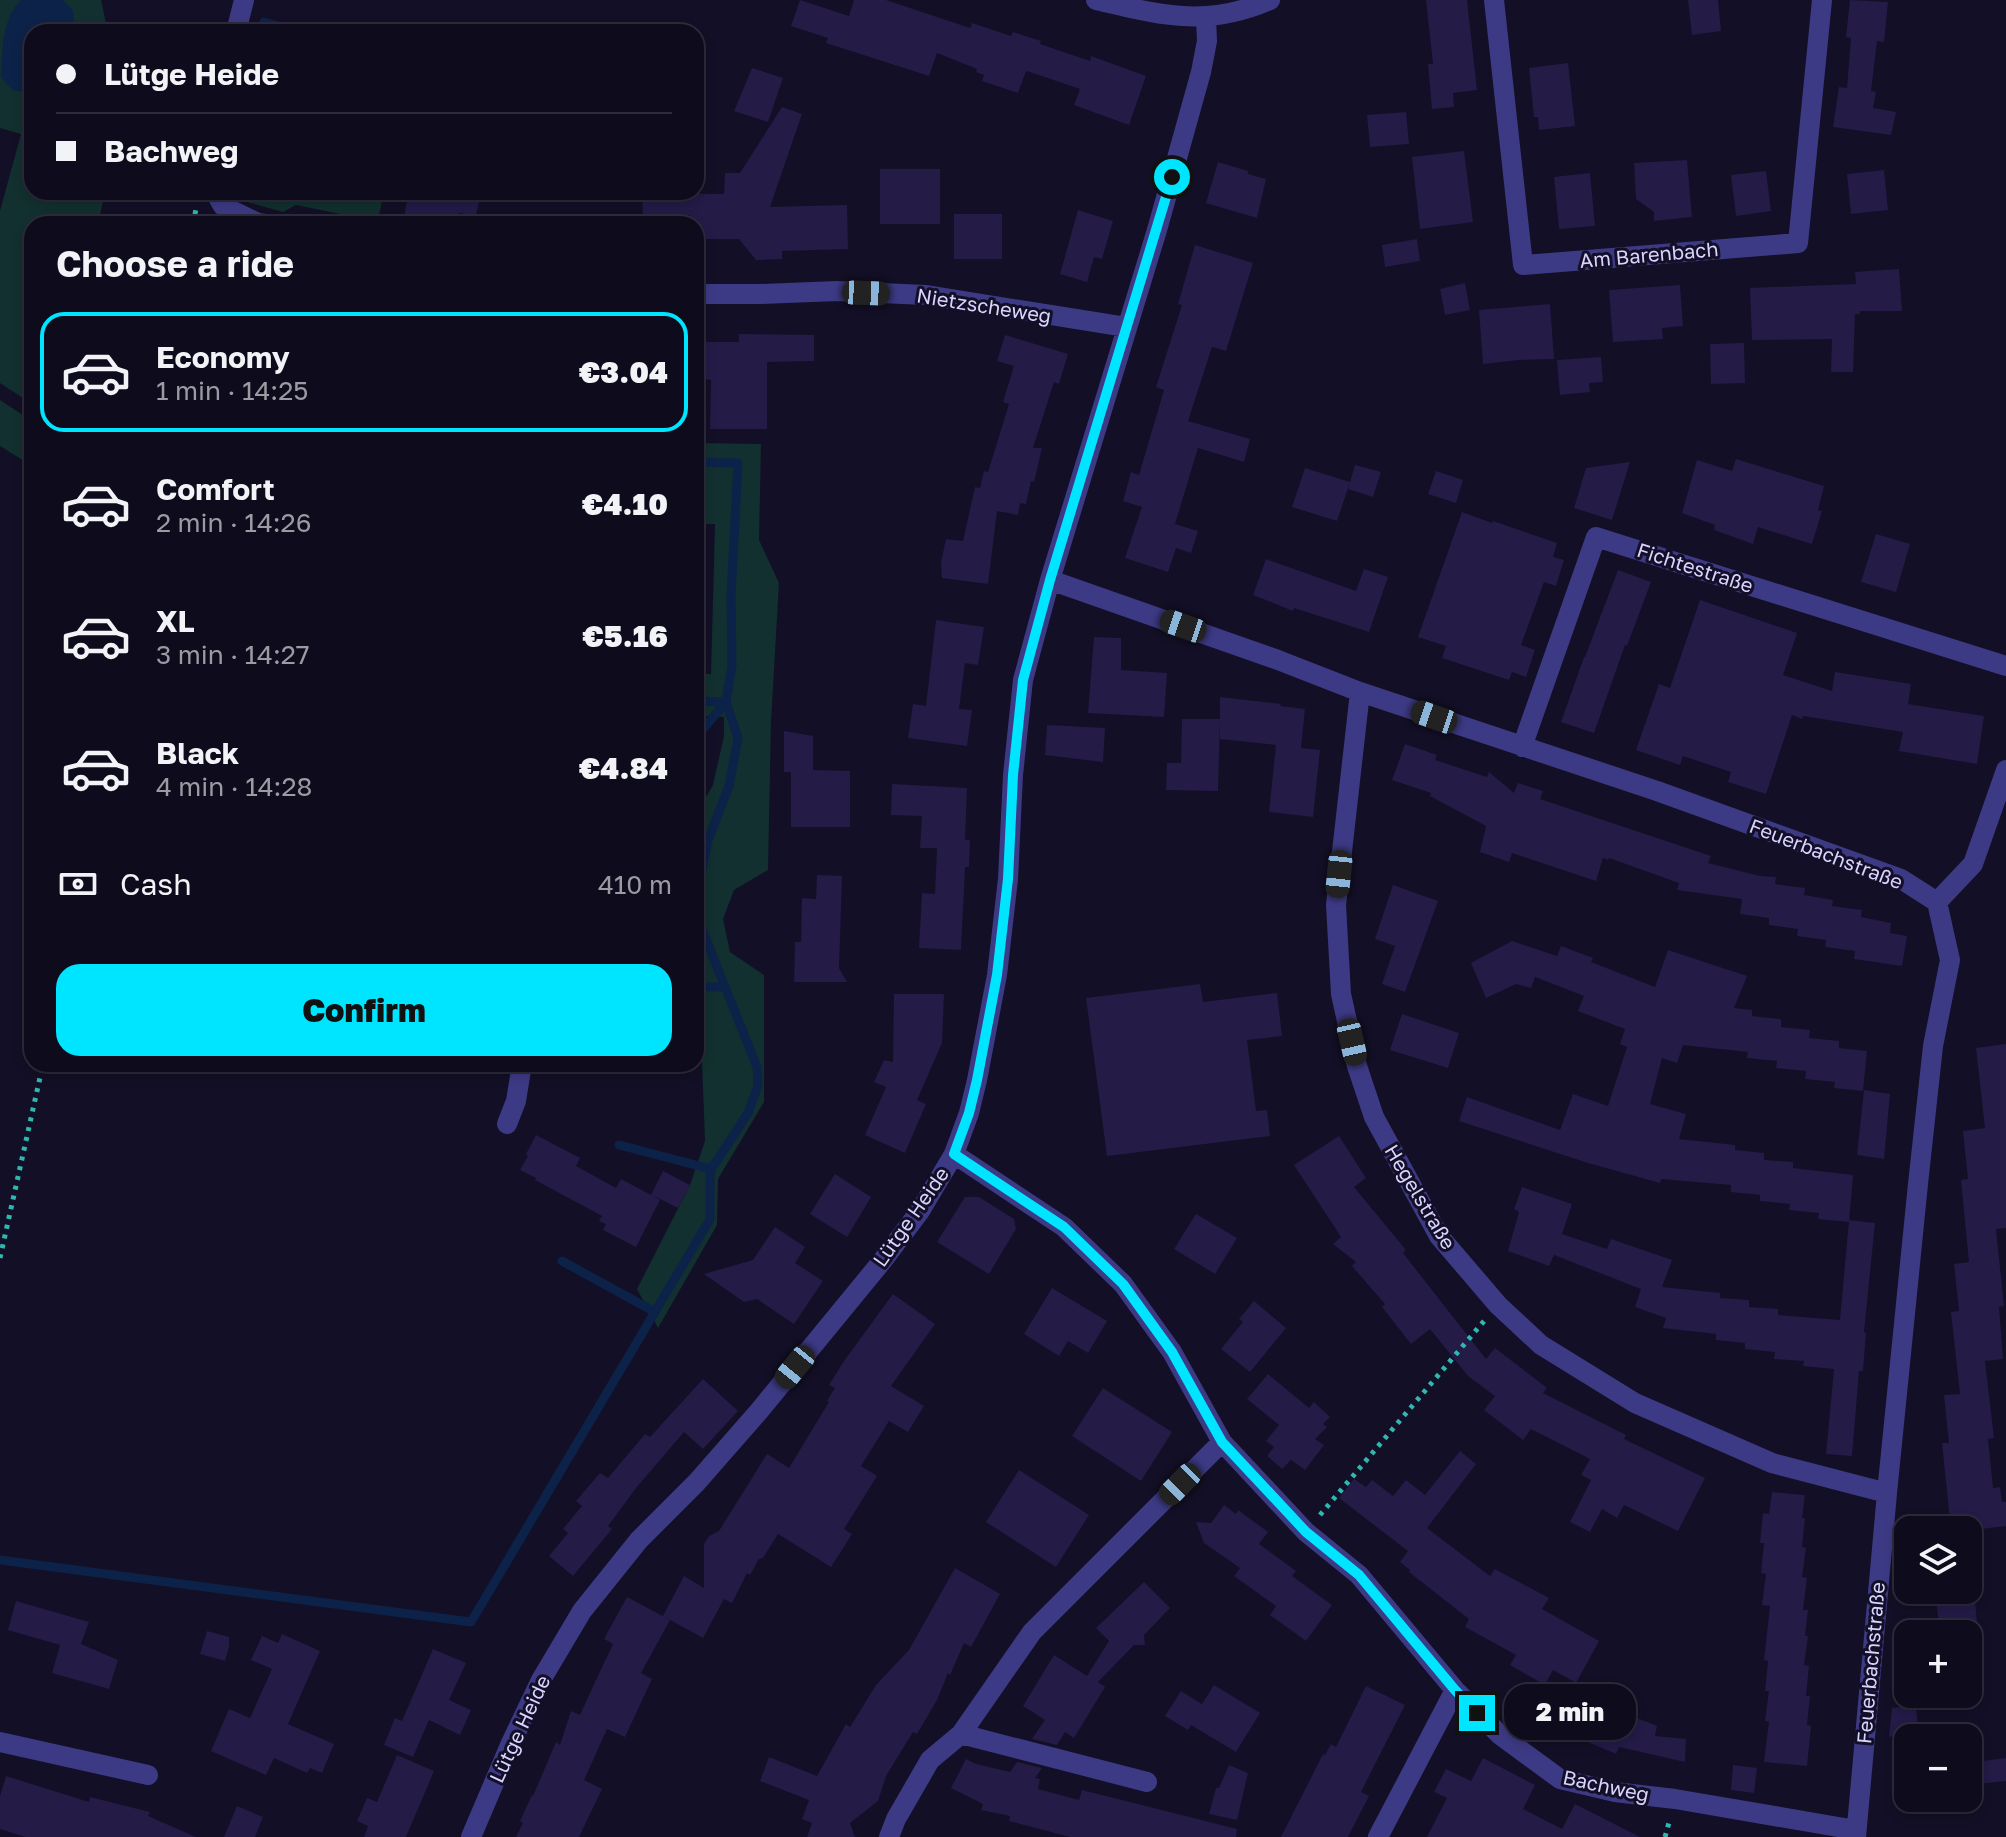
<!DOCTYPE html>
<html lang="en">
<head>
<meta charset="utf-8">
<style>
	:root { --surface:#0e0b1c; --page:#171425; --text:#f1f3f6; --muted:#9b9ba3; --line:#2e2b3b; --accent:#00e5ff }
	body { margin:0; font-family:"Golos Text",sans-serif; background:var(--page); color:var(--text); height:100vh; display:flex; flex-direction:column; font-size:30px; white-space:nowrap }
	* { box-sizing:border-box; margin:0 }
	p { font-size:26px; color:var(--muted) }
	.icon { flex:none; width:44px; height:44px; fill:none; stroke:currentColor; stroke-width:2; stroke-linecap:round; stroke-linejoin:round }
	.map { position:relative; flex:1; overflow:hidden }
	.side { position:absolute; left:24px; top:216px; width:680px; height:856px; display:flex; flex-direction:column; background:var(--surface); border-radius:24px; box-shadow:0 4px 12px #0003,0 0 0 2px var(--line) }
	.side>* { flex:none }
	.hud { position:absolute; left:24px; top:24px; width:680px; height:176px; border-radius:24px; box-shadow:0 4px 12px #0003,0 0 0 2px var(--line); display:grid; align-content:center; height:176px; padding:0 32px; background:var(--surface) }
	.buttons { position:absolute; left:1894px; top:1516px; display:grid; gap:16px }
	.buttons a { display:grid; place-items:center; width:88px; height:88px; border-radius:16px; background:var(--surface); box-shadow:0 4px 12px #0003,0 0 0 2px var(--line); font-size:40px }
	.end { position:absolute; width:36px; height:36px; margin:-18px; border:10px solid #00e5ff; background:#111; box-shadow:0 0 0 4px #111 }
	.from { border-radius:50% }
	.bubble { position:absolute; height:56px; border-radius:24px; background:var(--surface); box-shadow:0 4px 12px #0003,0 0 0 2px var(--line); font-size:26px; font-weight:800; line-height:56px; text-align:center }
	.car { position:absolute; width:24px; height:48px; margin:-24px -12px; border-radius:10px; box-shadow:0 0 6px 2px #0007; background:linear-gradient(#222 24%,#8ab4d8 0 40%,#222 0 76%,#8ab4d8 0 86%,#222 0) }
	.hud b { display:flex; align-items:center; gap:28px; height:76px; font-size:30px }
	.hud b+b { border-top:2px solid var(--line) }
	.hud i { width:20px; height:20px; background:var(--text) }
	ul { padding:0; list-style:none }
	li { display:flex; align-items:center; gap:24px; height:120px; margin:0 16px 12px; padding:0 16px; border:4px solid transparent; border-radius:24px }
	li div { flex:1 }
	li b { display:block; font-size:30px }
	li em { font-style:normal; font-weight:800 }
	li.selected { border-color:var(--accent) }
	li>.icon { width:72px; height:72px; stroke-width:1.5 }
	h2 { padding:0 32px; font-size:36px; line-height:96px }
	.pay { display:flex; align-items:center; gap:20px; height:88px; padding:0 32px; font-size:30px }
	.pay p { margin-inline-start:auto }
	.primary-button { display:flex; gap:16px; margin-top:auto; padding:16px 32px }
	.primary-button a { flex:1; height:92px; border-radius:24px; background:var(--accent); color:#111; font-size:32px; font-weight:800; line-height:92px; text-align:center }
	.map>svg:first-child { display:block }
	.green { fill:#12302f }
	.water { fill:#0c2248 }
	.lines { fill:none; stroke-linecap:round; stroke-linejoin:round }
	.stream { stroke:#0c2248; stroke-width:9 }
	.building { fill:#241b47 }
	.path { stroke:#2fb8b0; stroke-width:5; stroke-dasharray:4 6; stroke-linecap:butt }
	.street { stroke:#3d3a85; stroke-width:20 }
	.route { stroke:#00e5ff; stroke-width:10 }
	.labels { text-anchor:middle; stroke-width:6; stroke-linejoin:round; paint-order:stroke }
	.street-label { font-size:20px; fill:#d9d4ff; stroke:#130f26 }
</style>
</head>
<body>
<div class="map">
<svg width="2006" height="1837" viewBox="0 0 2006 1837">
	<rect width="100%" height="100%" fill="#130f26"/>
	<path class="green" d="M0,0H101L107,28L106,32H32V192H105L98,224H32V404L0,383V211L21,134L0,128Z
		M238,192H384L377,224H347L343,223L340,214L296,205L283,212L236,199Z
		M0,400L32,421V466L0,446Z
		M696,443L761,444L759,540L779,583L771,722L768,870L734,890L723,919L730,952L764,975V1102L718,1179L717,1225L658,1328L637,1289L690,1185L705,1141L700,1010L696,1006V814L713,785L724,736V717L696,716V674H711L715,524H696Z"/>
	<path class="water" d="M21,0H63L73,11L74,32H32V93L12,90L1,77C3,52 1,19 21,0Z"/>
	<g class="lines">
		<path class="stream" d="M261,32L264,22L299,32
			M696,462L738,463L731,595L732,665L726,702L704,728
			M696,987H725
			M140,1064L143,1067L470,1065
			M619,1145L711,1169
			M562,1261L655,1312
			M0,1560L471,1622L710,1219V1171L748,1113L758,1085L757,1067L700,924L696,899L708,840L729,786L738,738L726,702L696,701"/>
	</g>
	<path class="building" d="M800,0L849,16L854,0H886L970,28L972,23L1011,36L1013,32L1041,41L1040,44L1090,61L1091,56L1146,76L1129,125L1074,105L1080,89L1030,72L1026,71L1018,93L982,81L984,75L976,72L977,69L937,53L929,76L826,43L828,38L791,26Z
		M1426,0H1467L1477,90L1453,93L1454,107L1432,109L1428,64H1433Z
		M1688,0H1718L1721,31L1692,35Z
		M1850,0L1888,2L1884,42L1877,41L1871,91L1876,92L1873,108L1896,112L1891,135L1833,127L1839,87L1847,88L1851,38L1846,37Z
		M1568,63L1575,126L1539,130L1538,117H1534L1529,68Z
		M752,68L783,78L768,122L734,111Z
		M782,107L802,114L770,207L847,205L848,249L782,251V259L756,260L739,239H696V224H690V215L643,217L642,193L724,194L725,173H740Z
		M1406,112L1409,144L1370,147L1367,115Z
		M1464,151L1473,222L1420,229L1412,157Z
		M1687,160L1692,217L1654,221V212L1636,199L1634,163Z
		M1218,162L1248,171V174L1266,179L1257,218L1206,203Z
		M880,169H940V224H880Z
		M1884,170L1888,210L1851,214L1847,174Z
		M1766,171L1771,211L1736,216L1731,175Z
		M1590,173L1595,226L1559,229L1554,177Z
		M409,192H481L476,216L459,213L456,224H419L403,221Z
		M1078,210L1113,221L1102,259L1094,257L1087,282L1060,274Z
		M954,214H1002V259H954Z
		M1417,239L1420,261L1385,267L1382,245Z
		M1195,245L1253,263L1226,351L1212,347L1188,421L1250,439L1244,462L1198,448L1175,524L1198,531L1191,553L1176,548L1168,572L1125,558L1142,507L1123,501L1131,472L1139,475L1164,390L1156,387L1182,305L1178,304Z
		M1899,269L1902,311H1860V314H1855L1853,372H1831L1832,339L1752,340L1750,288L1856,284L1855,272Z
		M1465,283L1470,310L1445,315L1440,289Z
		M1680,285L1683,326L1662,328L1663,339L1613,342L1609,290Z
		M1550,304L1554,359L1519,360L1483,364L1479,310Z
		M739,334L814,335V361L767,362V429H710L711,380L696,378V342H739Z
		M1005,335L1068,354L1059,384L1054,382L1033,448H1042L1034,482L1031,481L1026,504L1020,503L1018,515L997,511L988,584L942,578L941,562L946,539L963,541L975,487L980,488L984,471L988,472L1009,404L1003,402L1014,366L997,361Z
		M1744,343L1745,383L1711,384L1710,344Z
		M1601,357L1603,382L1589,383L1590,392L1560,395L1557,360Z
		M1736,459L1824,486L1818,510L1822,511L1812,544L1758,527L1753,544L1714,530L1715,525L1682,513L1697,460L1732,471Z
		M1630,462L1612,520L1574,508L1586,468Z
		M1355,465L1381,472L1373,497L1348,489Z
		M1305,468L1350,482L1337,521L1292,507Z
		M1436,471L1463,480L1456,503L1428,494Z
		M1462,512L1492,523L1493,521L1557,543L1553,557L1564,560L1556,586L1544,582L1521,645L1535,650L1526,677L1512,672L1509,680L1442,658L1446,646L1418,637Z
		M1876,534L1910,544L1896,592L1861,582Z
		M1266,559L1356,591L1364,569L1388,577L1369,632L1294,608L1293,611L1253,595Z
		M1618,570L1651,582L1627,646L1625,645L1594,733L1561,722L1584,657H1585Z
		M1700,600L1797,633L1783,675L1832,691L1835,672L1911,684L1908,704L1984,716L1977,764L1899,751L1903,732L1803,716L1802,719L1792,715L1766,794L1728,782L1731,772L1683,756L1680,765L1636,750L1659,684L1670,688Z
		M936,620L984,627L978,665L965,663L959,709L972,710L967,746L908,738L913,704L926,706Z
		M1094,637L1121,638V670L1167,673L1164,717L1088,713Z
		M1220,697L1281,704L1280,706L1305,709L1301,748L1320,750L1313,817L1269,812L1276,745L1220,739Z
		M1182,719H1220L1218,791L1166,790L1167,763H1181Z
		M1047,725L1105,728L1103,762L1045,755Z
		M784,731L813,736V770L850,771V827H791V772H784Z
		M1405,744L1437,755L1435,760L1487,777L1489,772L1514,793L1518,783L1543,791L1540,799L1711,856L1708,863L1760,876L1776,877L1775,884L1805,888L1804,895L1833,900L1832,906L1862,910L1861,917L1891,923L1890,933L1907,936L1902,966L1854,959L1855,951L1825,947L1826,940L1797,936L1798,929L1769,925V918L1740,914L1742,899L1677,890L1679,883L1609,858L1608,860L1603,858L1596,881L1512,853L1509,862L1480,852L1486,826L1430,796L1431,793L1392,780Z
		M892,784L967,788L965,840H970L969,867H965L961,950L919,948L922,893L935,894L937,848H920L922,816L891,815Z
		M817,875L842,876L839,968L847,982H794L795,942H801L802,898L816,899Z
		M1393,885L1438,901L1405,992L1382,984L1395,946L1375,939Z
		M1512,941L1557,956L1561,946L1593,958L1591,962L1655,987L1668,950L1747,976L1734,1008L1752,1010V1016L1781,1019V1027L1810,1030L1809,1038L1839,1041V1048L1867,1051L1863,1091L1834,1088L1835,1082L1805,1079L1806,1071L1776,1068L1777,1061L1747,1058L1748,1052L1683,1045L1677,1063L1662,1058L1650,1104L1686,1114L1679,1139L1735,1145V1150L1764,1153V1160L1793,1162V1168L1853,1175L1849,1222L1818,1219L1819,1213L1789,1210L1790,1204L1760,1201V1195L1731,1192V1185L1661,1179L1660,1183L1588,1163L1459,1121L1467,1097L1560,1130L1573,1094L1608,1106L1627,1047L1620,1044L1625,1029L1578,1011L1584,996L1535,977L1531,988L1516,984L1486,998L1471,963Z
		M1200,984L1203,1002L1277,993L1282,1036L1247,1040L1256,1111L1267,1110L1270,1136L1107,1156L1086,998Z
		M894,994H944L942,1043L917,1100L926,1104L905,1153L865,1135L886,1087L874,1082L884,1060L893,1062Z
		M1402,1014L1459,1033L1448,1068L1390,1050Z
		M2006,1044V1228L1996,1229L2004,1306L1999,1307L2003,1359L1985,1361L1994,1438L1988,1439L1993,1488L2000,1487L2002,1502H2006V1526L1973,1530H1951L1942,1443H1949L1944,1395L1960,1394L1951,1312L1959,1311L1954,1264L1969,1262L1961,1180L1968,1179L1963,1131L1985,1128L1976,1048Z
		M1864,1090L1890,1094L1884,1159L1857,1155Z
		M536,1135L580,1158L576,1166L616,1188L621,1179L651,1195L663,1171L690,1185L678,1208L652,1195L660,1200L636,1247L603,1230L606,1224L599,1221L602,1216L535,1180L536,1178L520,1170L528,1156L526,1154Z
		M1339,1136L1366,1178L1354,1187L1406,1250L1403,1253L1486,1359L1495,1348L1547,1388L1543,1393L1626,1435L1624,1439L1705,1478L1678,1531L1624,1505L1617,1518L1602,1509L1590,1532L1570,1522L1591,1480L1581,1475L1590,1459L1531,1429L1523,1440L1484,1410L1495,1396L1468,1376L1430,1329L1411,1344L1382,1307L1385,1304L1352,1266L1356,1262L1333,1244L1341,1237L1294,1165Z
		M835,1174L871,1197L847,1237L810,1214Z
		M1522,1187L1572,1204L1562,1234L1607,1249L1611,1239L1672,1260L1662,1287L1720,1293V1298L1749,1300V1307L1778,1309V1315L1840,1320L1849,1220L1875,1223L1864,1332L1866,1333L1863,1371H1859L1852,1456L1826,1454L1834,1369L1803,1366L1804,1361L1774,1359L1775,1352L1745,1349V1343L1716,1340V1334L1663,1328L1666,1318L1635,1307L1641,1289L1554,1255L1549,1266L1508,1251L1519,1212L1514,1209Z
		M965,1197H979L1014,1219L1016,1229L989,1274L937,1242Z
		M1196,1214L1237,1238L1215,1274L1174,1249Z
		M775,1227L805,1247L795,1263L823,1281L794,1324L757,1299L744,1302L704,1274L753,1260Z
		M1052,1288L1107,1321L1088,1353L1068,1341L1059,1356L1024,1334Z
		M893,1294L935,1324L891,1386L924,1406L908,1432L889,1421L861,1466L877,1476L844,1529L852,1534L831,1567L778,1534L763,1558L759,1559L750,1575L747,1573L732,1603L724,1599L703,1638L663,1616L684,1576L704,1588V1544L709,1536L719,1531L767,1454L789,1468L829,1402L827,1401L835,1388L829,1385L844,1361Z
		M1254,1301L1286,1328L1250,1372L1221,1349L1243,1322L1239,1319Z
		M1268,1374L1309,1408L1314,1402L1330,1417L1323,1424L1327,1427L1315,1439L1324,1445L1305,1470L1291,1460L1282,1469L1267,1456L1274,1447L1266,1441L1279,1425L1247,1399Z
		M703,1379L738,1411L703,1449L684,1432L636,1488L608,1526L612,1529L573,1576L549,1556L568,1533L563,1529L582,1506L576,1501L600,1473L608,1478L645,1434L650,1437Z
		M1103,1388L1172,1432L1141,1481L1072,1436Z
		M1460,1451L1476,1464L1427,1528L1490,1576L1495,1569L1549,1598L1542,1609L1599,1641L1576,1683L1553,1670L1545,1685L1510,1665L1516,1655L1465,1627L1469,1619L1409,1572L1410,1570L1400,1562L1408,1551L1339,1498L1354,1479L1366,1487L1372,1480L1393,1496L1406,1480L1425,1495Z
		M1019,1470L1089,1515L1056,1567L986,1522Z
		M1772,1492L1805,1495L1802,1518H1805L1802,1547L1806,1548L1802,1577L1807,1578L1803,1610H1808L1805,1636H1808L1804,1665L1809,1666L1806,1696H1810L1807,1725L1811,1726L1807,1766L1764,1762L1769,1721H1765L1769,1691H1765L1768,1661L1764,1660L1770,1606L1762,1605L1766,1574L1761,1573L1764,1543H1760L1763,1513L1769,1514Z
		M1224,1505L1236,1514L1238,1510L1268,1532L1259,1544L1296,1571L1292,1576L1332,1605L1306,1641L1270,1615L1276,1606L1234,1576L1240,1568L1204,1543L1196,1522L1211,1523Z
		M955,1568L1000,1594L971,1647L964,1643L950,1675L948,1673L937,1700L917,1734L913,1732L886,1776L878,1801L850,1823L855,1837H807L812,1823L802,1819L809,1800L760,1781L769,1757L817,1776L846,1724L850,1727L876,1685L909,1650Z
		M1144,1582L1170,1608L1144,1635L1145,1645H1134L1098,1682L1105,1687L1074,1738L1065,1732L1057,1745L1032,1739L1045,1720L1023,1706L1054,1655L1087,1676L1109,1641L1096,1628Z
		M1935,1590H1974L1977,1623H1972L1974,1634H1940Z
		M627,1597L670,1620L641,1673L652,1679L625,1737L607,1729L584,1780L602,1789L579,1837H516L523,1823L520,1821L532,1795L533,1796L556,1742L560,1745L571,1711L580,1715L595,1682L613,1644L604,1639Z
		M16,1601L89,1622L81,1644L118,1660L109,1689L52,1673L60,1645L8,1630Z
		M207,1631L229,1637V1647L225,1661L200,1654Z
		M282,1634L320,1651L288,1724L334,1744L322,1773L310,1768L307,1773L274,1758L266,1775L211,1751L229,1709L250,1718L272,1669L251,1660L262,1636L278,1643Z
		M433,1649L466,1663L449,1700L471,1710L460,1735L429,1720L413,1757L384,1745L395,1718L402,1721Z
		M1214,1685L1260,1713L1236,1752L1191,1725L1188,1730L1165,1716L1181,1691L1202,1704Z
		M1366,1686L1405,1705L1361,1792L1369,1796L1348,1837H1281L1323,1754L1325,1755L1331,1744L1336,1747Z
		M1597,1702L1657,1726L1655,1736L1686,1739L1685,1762L1619,1747L1616,1754L1581,1739Z
		M1916,1705L1918,1728L1889,1737L1892,1708Z
		M397,1755L434,1771L406,1837H364L368,1826L357,1821L367,1798L377,1802Z
		M1483,1758L1535,1785L1523,1809L1562,1829L1575,1804L1640,1837H1427L1447,1798L1434,1792L1446,1769L1471,1781Z
		M2006,1758V1781L1978,1784L1975,1762Z
		M966,1759L976,1764L1010,1772L1017,1762L1042,1768L1035,1778L1040,1779L1038,1789L1079,1800L1082,1790L1237,1829L1236,1837H1070L1009,1821L1010,1816L981,1810L983,1804L951,1788Z
		M1229,1765L1248,1773L1237,1820L1209,1814L1216,1788H1219Z
		M1733,1765L1757,1768L1754,1793L1731,1790Z
		M6,1776L89,1802L90,1797L150,1812L148,1816L196,1837H25L0,1829V1796Z
		M237,1806L263,1817L255,1837H224Z"/>
	<g class="lines">
		<path class="path" d="M193,224L196,209
			M0,1258L43,1064
			M1320,1515L1484,1321
			M1665,1837L1670,1819"/>
		<path class="street" d="M1096,0C1161,15 1206,28 1270,0
			M1494,0L1523,265L1798,243L1822,0
			M236,32L244,0
			M215,192L223,206L258,223L265,224
			M696,294H760L837,291L925,295L1126,327
			M1050,580L1278,660L1360,692L1657,791L1901,879L1937,902L1950,960L1933,1046L1918,1184L1887,1493L1856,1837
			M1360,692L1336,905L1341,994L1357,1066L1374,1117L1439,1236L1498,1305L1541,1345L1635,1403L1772,1463L1887,1493
			M1522,747L1596,537L2006,666
			M1937,902L1973,864L2006,770
			M507,1124L516,1101L522,1064
			M954,1154L1064,1227L1123,1284L1172,1352L1222,1442L1306,1532L1359,1575L1455,1690L1500,1735L1560,1779L1615,1792L1675,1799L1856,1830
			M961,1734L1147,1782
			M0,1742L148,1775
			M471,1837L511,1743L541,1680L582,1611L639,1540L697,1482L760,1410L883,1260L920,1211L954,1154L969,1113L977,1080L997,975L1008,879L1013,775L1023,680L1050,580L1157,230L1201,72L1207,41L1206,17
			M889,1837L896,1819L930,1760L961,1734L1032,1632L1222,1442
			M1378,1837L1455,1690"/>
	</g>
	<g class="lines">
		<path class="route" d="M1172,177L1050,580L1023,680L1013,775L1008,879L997,975L977,1080L969,1113L954,1154L1064,1227L1123,1284L1172,1352L1222,1442L1306,1532L1359,1575L1455,1690L1477,1713"/>
	</g>
	<g class="labels">
		<g class="street-label">
			<text transform="translate(1649 255) rotate(-5)" y="7">Am Barenbach</text>
			<text transform="translate(984 306) rotate(9)" y="7">Nietzscheweg</text>
			<text transform="translate(1695 568) rotate(18)" y="7">Fichtestraße</text>
			<text transform="translate(1826 854) rotate(21)" y="7">Feuerbachstraße</text>
			<text transform="translate(1420 1197) rotate(59)" y="7">Hegelstraße</text>
			<text transform="translate(911 1217) rotate(-55)" y="7">Lütge Heide</text>
			<text transform="translate(1871 1663) rotate(-85)" y="7">Feuerbachstraße</text>
			<text transform="translate(520 1729) rotate(-65)" y="7">Lütge Heide</text>
			<text transform="translate(1606 1786) rotate(12)" y="7">Bachweg</text>
		</g>
	</g>
</svg>
<div class="buttons">
<a><svg class="icon" aria-label="layers" viewBox="0 0 24 24"><path d="M12 4l9 5-9 5-9-5zM3 14l9 5 9-5"/></svg></a>
<a>+</a>
<a>−</a>
</div>
<i class="end from" style="left:1172px;top:177px"></i>
<i class="end" style="left:1477px;top:1713px"></i>
<div class="bubble" style="left:1504px;top:1684px;width:132px">2 min</div>
<i class="car" style="left:866px;top:293px;rotate:92deg"></i>
<i class="car" style="left:1183px;top:626px;rotate:289deg"></i>
<i class="car" style="left:1434px;top:717px;rotate:289deg"></i>
<i class="car" style="left:1339px;top:874px;rotate:186deg"></i>
<i class="car" style="left:1352px;top:1042px;rotate:167deg"></i>
<i class="car" style="left:795px;top:1367px;rotate:219deg"></i>
<i class="car" style="left:1180px;top:1484px;rotate:225deg"></i>
<div class="hud">
<b><i class="from"></i>Lütge Heide</b>
<b><i></i>Bachweg</b>
</div>
<section class="side">
<h2>Choose a ride</h2>
<ul>
<li class="selected"><svg class="icon" aria-label="car" viewBox="0 0 24 24"><path d="M5 17H2v-5l4-1 3-4h7l3 4 3 1v5h-3M9 17h6M6 11h13"/><circle cx="7" cy="17" r="2"/><circle cx="17" cy="17" r="2"/></svg><div><b>Economy</b><p>1 min · 14:25</p></div><em>€3.04</em></li>
<li><svg class="icon" aria-label="car" viewBox="0 0 24 24"><path d="M5 17H2v-5l4-1 3-4h7l3 4 3 1v5h-3M9 17h6M6 11h13"/><circle cx="7" cy="17" r="2"/><circle cx="17" cy="17" r="2"/></svg><div><b>Comfort</b><p>2 min · 14:26</p></div><em>€4.10</em></li>
<li><svg class="icon" aria-label="car" viewBox="0 0 24 24"><path d="M5 17H2v-5l4-1 3-4h7l3 4 3 1v5h-3M9 17h6M6 11h13"/><circle cx="7" cy="17" r="2"/><circle cx="17" cy="17" r="2"/></svg><div><b>XL</b><p>3 min · 14:27</p></div><em>€5.16</em></li>
<li><svg class="icon" aria-label="car" viewBox="0 0 24 24"><path d="M5 17H2v-5l4-1 3-4h7l3 4 3 1v5h-3M9 17h6M6 11h13"/><circle cx="7" cy="17" r="2"/><circle cx="17" cy="17" r="2"/></svg><div><b>Black</b><p>4 min · 14:28</p></div><em>€4.84</em></li>
</ul>
<div class="pay"><svg class="icon" aria-label="cash" viewBox="0 0 24 24"><path d="M3 7h18v10H3z"/><circle cx="12" cy="12" r="2"/></svg>Cash<p>410 m</p></div>
<div class="primary-button"><a>Confirm</a></div>
</section>
</div>
</body>
</html>
